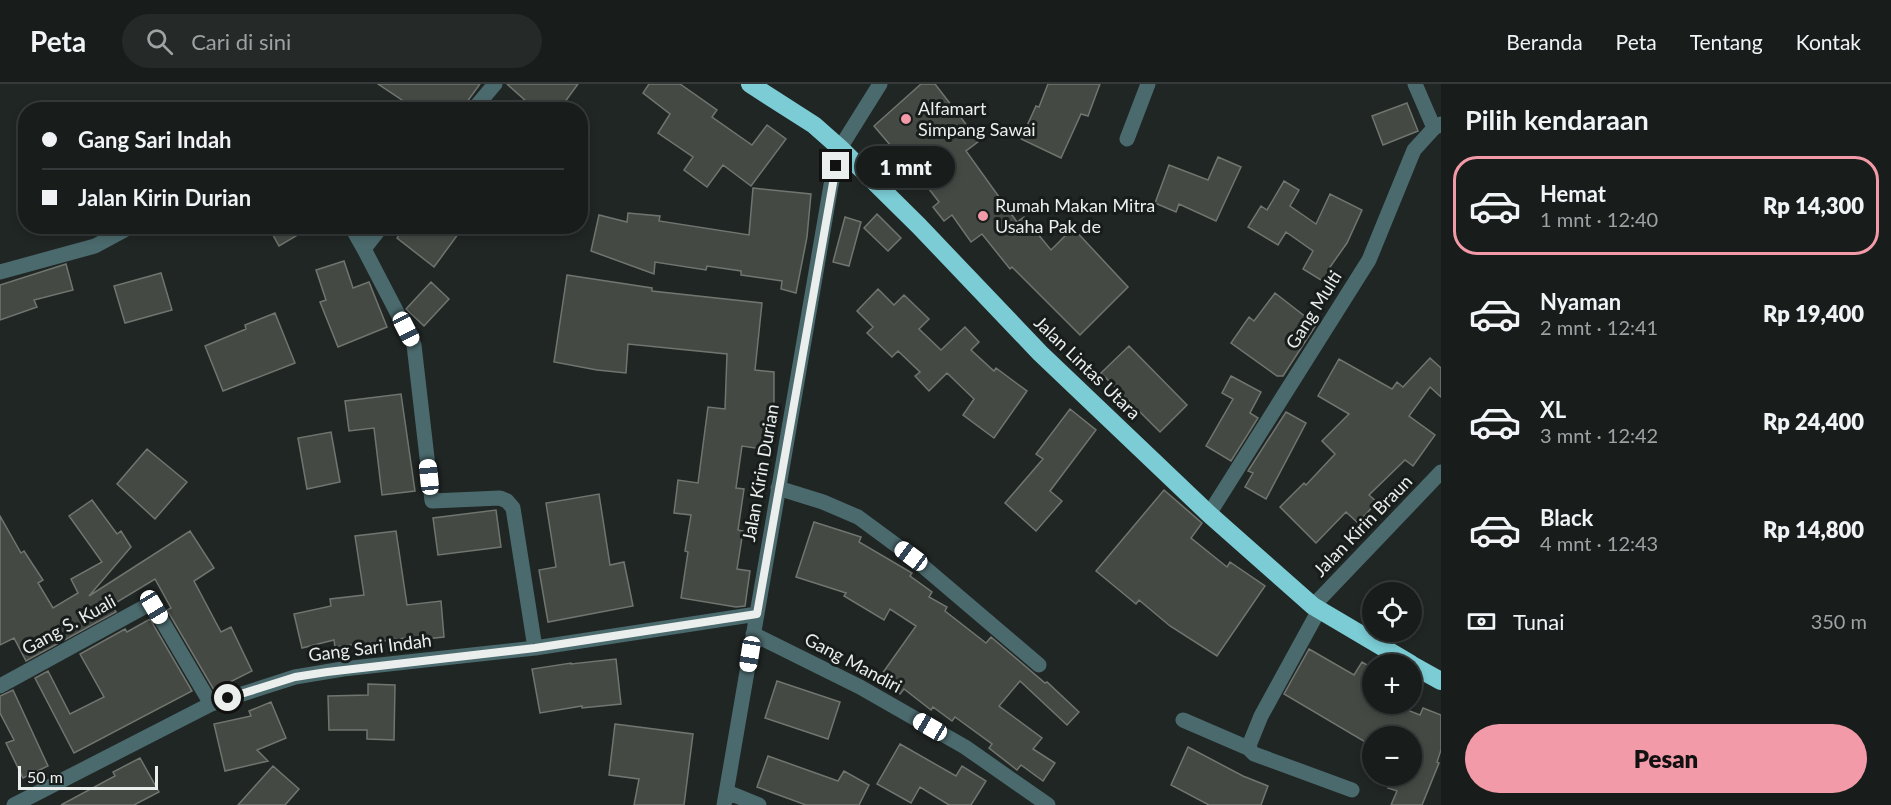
<!DOCTYPE html>
<html lang="id">
<head>
<meta charset="utf-8">
<style>
	:root { --surface:#181c1b; --page:#252928; --text:#f1f3f6; --muted:#9fa1a3; --line:#363a3a; --accent:#f39aa8 }
	body { margin:0; font-family:Lato,sans-serif; background:var(--page); color:var(--text); height:100vh; display:flex; flex-direction:column; font-size:22px; white-space:nowrap }
	* { box-sizing:border-box; margin:0 }
	p { font-size:20px; color:var(--muted) }
	.icon { flex:none; width:33px; height:33px; fill:none; stroke:currentColor; stroke-width:2; stroke-linecap:round; stroke-linejoin:round }
	.map { position:relative; flex:1; overflow:hidden }
	.panel { display:flex; flex-direction:column; background:var(--surface); width:450px }
	.panel>* { flex:none }
	.hud { position:absolute; left:18px; top:18px; width:570px; height:132px; border-radius:24px; box-shadow:0 3px 9px #0003,0 0 0 2px var(--line); display:grid; align-content:center; height:132px; padding:0 24px; background:var(--surface) }
	.buttons { position:absolute; left:1362px; top:498px; display:grid; gap:12px }
	.buttons a { display:grid; place-items:center; width:60px; height:60px; border-radius:50%; background:var(--surface); box-shadow:0 3px 9px #0003,0 0 0 2px var(--line); font-size:30px }
	.scale { position:absolute; left:18px; bottom:15px; width:140px; box-sizing:border-box; padding-left:6px; border:3px solid #eaeeed; border-top:0; font-size:16px; line-height:21px; white-space:nowrap; color:#eaeeed; -webkit-text-stroke:4px #171d1b; paint-order:stroke }
	.end { position:absolute; width:27px; height:27px; margin:-14px; border:8px solid #eaeeed; background:#111; box-shadow:0 0 0 3px #111 }
	.from { border-radius:50% }
	.bubble { position:absolute; height:42px; border-radius:21px; background:var(--surface); box-shadow:0 3px 9px #0003,0 0 0 2px var(--line); font-size:20px; font-weight:800; line-height:42px; text-align:center }
	.car { position:absolute; width:18px; height:36px; margin:-18px -9px; border-radius:8px; box-shadow:0 0 4px 2px #0007; background:linear-gradient(#fff 24%,#345 0 40%,#fff 0 76%,#345 0 86%,#fff 0) }
	.hud b { display:flex; align-items:center; gap:21px; height:57px; font-size:22px }
	.hud b+b { border-top:2px solid var(--line) }
	.hud i { width:15px; height:15px; background:var(--text) }
	ul { padding:0; list-style:none }
	li { display:flex; align-items:center; gap:18px; height:99px; margin:0 12px 9px; padding:0 12px; border:3px solid transparent; border-radius:24px }
	li div { flex:1 }
	li b { display:block; font-size:22px }
	li em { font-style:normal; font-weight:800 }
	li.selected { border-color:var(--accent) }
	li>.icon { width:54px; height:54px; stroke-width:1.5 }
	h2 { padding:0 24px; font-size:27px; line-height:72px }
	.pay { display:flex; align-items:center; gap:15px; height:66px; padding:0 24px; font-size:22px }
	.pay p { margin-inline-start:auto }
	.cta { display:flex; gap:12px; margin-top:auto; padding:12px 24px }
	.cta a { flex:1; height:69px; border-radius:36px; background:var(--accent); color:#111; font-size:24px; font-weight:800; line-height:69px; text-align:center }
	header { display:flex; align-items:center; gap:36px; box-sizing:border-box; height:84px; padding:0 30px; background:var(--surface); border-bottom:2px solid var(--line) }
	header strong { font-size:28px }
	nav { display:flex; gap:33px; margin-inline-start:auto; font-size:21px }
	.search { width:420px; height:54px; background:var(--page); display:flex; align-items:center; gap:15px; box-sizing:border-box; padding:0 21px; border-radius:33px; color:var(--muted); font-size:22px }
	main { display:flex; flex:1; min-height:0 }
	.map>svg:first-child { display:block }
	.building { fill:#454944; stroke:#70756f; stroke-width:1.5 }
	.lines { fill:none; stroke-linecap:round; stroke-linejoin:round }
	.street { stroke:#4b6a6d; stroke-width:15 }
	.highway { stroke:#7bccd4; stroke-width:18 }
	.route { stroke:#eaeeed; stroke-width:8 }
	.poi-dot { fill:#f39aa8; stroke:#171d1b; stroke-width:2 }
	.labels { text-anchor:middle; stroke-width:6; stroke-linejoin:round; paint-order:stroke }
	.poi-label { font-size:18px; fill:#eaeeed; stroke:#171d1b; text-anchor:start }
	.street-label { font-size:18px; fill:#eaeeed; stroke:#171d1b }
</style>
</head>
<body>
<header>
<strong>Peta</strong>
<div class="search"><svg class="icon" aria-label="search" viewBox="0 0 24 24"><circle cx="10" cy="10" r="6"/><path d="M15 15l6 6"/></svg>Cari di sini</div>
<nav><a>Beranda</a><a>Peta</a><a>Tentang</a><a>Kontak</a></nav>
</header>
<main>
<div class="map">
<svg width="1441" height="721" viewBox="0 0 1441 721">
	<rect width="100%" height="100%" fill="#202624"/>
	<path class="building" d="M378,0H480L461,26H417Z
		M507,0H578L559,26H536Z
		M649,0H680L717,26L712,33L752,61L767,41L786,55L751,102L723,81L707,103L684,86L693,73L658,49L670,30L643,9Z
		M921,0H935L979,57L966,67L1017,138L1024,133L1051,166L1073,144L1128,203L1080,251L1012,183L1010,185L982,150L971,158L952,131L944,137L933,123L939,118L912,83L906,88L893,72L897,69L874,42Z
		M1048,0H1100L1088,32L1081,30L1061,74L1021,55L1036,22L1039,23Z
		M1407,19L1418,47L1383,61L1372,32Z
		M1218,73L1241,83L1216,137L1179,120L1176,128L1155,119L1169,81L1208,96Z
		M1284,97L1299,106L1290,122L1316,140L1330,110L1362,126L1347,159L1330,183L1337,188L1329,201L1303,185L1313,167L1286,148L1278,161L1248,143L1261,122L1267,126Z
		M753,104L811,110L807,153L796,209L781,205L782,197L741,191V187L707,182L706,186L655,178L654,190L591,167L599,131L627,138L628,129L660,132L659,137L749,151Z
		M877,130L901,154L888,167L864,144Z
		M845,133L861,138L849,182L833,178Z
		M268,142H313L279,162Z
		M405,142H464L434,183L397,154Z
		M344,177L353,204L369,198L387,243L338,263L320,218L326,216L316,186Z
		M66,180L73,206L34,216L37,223L0,236V201Z
		M161,189L172,226L125,239L114,202Z
		M567,191L652,204V207L762,219L755,286L774,288V333L769,366L742,362L736,404L744,405L738,446L743,447L737,485L750,487L745,522L736,523L681,514L688,468L685,467L691,431L674,429L678,396L698,399L708,323L725,325L727,270L628,260L626,289L597,286L554,278Z
		M431,198L449,215L424,242L406,225Z
		M878,205L894,221L904,211L929,235L919,245L941,266L965,243L979,258L971,266L994,287L996,284L1027,307L994,354L963,331L974,315L947,289L929,307L915,292L920,288L898,267L892,273L867,249L873,243L857,227Z
		M1275,209L1316,241L1283,292H1277L1231,259L1249,233L1254,237Z
		M275,229L295,279L223,307L205,262L246,245L245,241Z
		M1129,262L1187,321L1160,348L1101,289Z
		M1430,274L1441,284V313L1430,303L1409,332L1435,351L1413,382L1405,376L1369,411L1377,418L1358,439L1346,428L1316,459L1280,423L1304,399L1306,401L1335,370L1322,357L1349,330L1318,312L1339,275L1392,305L1397,298L1403,303Z
		M1231,292L1261,308L1250,329L1258,334L1231,377L1206,362L1233,315L1222,309Z
		M401,310L415,407L382,411L374,344L349,347L345,317Z
		M1070,325L1096,346L1050,407L1062,417L1036,447L1005,419L1043,375L1036,370Z
		M1286,328L1306,339L1266,415L1245,403L1253,389L1248,387Z
		M331,348L340,398L307,405L298,354Z
		M147,365L187,398L155,435L117,400Z
		M1164,406L1202,439L1191,454L1227,483L1230,478L1265,502L1217,572L1170,542L1139,516L1136,520L1096,487Z
		M599,410L610,481L624,478L633,522L548,538L539,486L556,483L546,419Z
		M92,416L117,450L121,447L131,463L89,512L190,447L214,484L194,497L221,548L231,543L252,587L214,606L167,526L171,524L155,495L112,521L116,528L26,577L14,554L0,561V432L21,469L24,467L43,496L38,499L53,524L78,509L71,495L102,478L69,432Z
		M496,426L501,463L438,471L433,434Z
		M814,438L861,453L859,458L912,489L910,492L932,508L929,513L947,523L945,527L986,559L991,553L1045,599L1047,598L1079,628L1067,641L1020,597L999,622L1042,654L1033,665L1055,679L1043,697L1021,681L1017,686L989,664L992,660L955,633L952,637L933,623L931,626L904,605L900,610L879,594L916,542L890,525L884,536L844,512L846,509L796,493Z
		M396,447L407,521L441,517L444,553L407,557L406,554L335,563L334,556L302,564L294,530L331,522L330,515L364,511L355,452Z
		M150,535L192,607L74,669L35,594L48,587L70,630L104,613L80,570L125,545L127,548Z
		M1309,565L1354,591L1362,578L1372,584V620H1392L1420,631L1423,624L1441,631V666L1437,678L1439,679L1422,721H1391L1397,707L1388,704L1393,692H1412V652H1372V662L1284,610Z
		M616,575L621,620L582,624V622L540,629L532,585L571,579V580Z
		M777,597L840,618L828,655L765,634Z
		M368,600L395,601L394,656L367,655V646H329L328,612L368,611Z
		M13,606L48,682L23,694L6,659L14,656L0,629V612Z
		M271,618L286,654L257,666L268,677L225,687L214,640L251,632L249,627Z
		M615,640L693,650L684,721H634L639,695L609,691Z
		M900,660L956,692L962,682L986,697L971,721H949L920,703L911,719L877,700Z
		M1188,663L1243,692L1268,702L1261,721H1209L1171,701Z
		M768,672L838,697L844,687L869,701L859,721H806L757,703Z
		M140,674L159,708L134,721H61L115,692L113,688Z
		M273,682L299,705L285,721H238Z"/>
	<g class="lines">
		<path class="street" d="M1415,0L1434,44
			M473,26L495,0
			M1127,55L1148,0
			M351,142L364,165
			M382,142L364,165L414,261L432,417L500,414L507,417L513,424L535,564
			M0,188L95,162L132,142
			M778,404L823,418L858,433L911,472L1039,581
			M1209,430L1369,176L1414,66L1434,44L1441,40
			M1313,522L1441,388
			M1319,526L1261,632L1248,664L1254,670L1352,706
			M753,550L860,603L965,663L1048,721
			M0,602L146,522L154,523L211,620
			M1183,636L1248,664
			M727,708L759,721
			M14,721L211,620L295,593L343,585L535,564L757,530
			M724,721L831,101L840,64L880,0"/>
		<path class="highway" d="M750,0L814,41L840,64L919,142L1040,269L1209,430L1313,522L1411,580
			M1412,581L1441,597"/>
	</g>
	<g class="lines">
		<path class="route" d="M228,614L295,593L327,588L535,564L757,530L836,82"/>
	</g>
	<g class="poi-dot">
		<circle cx="906" cy="35" r="6"/>
		<circle cx="983" cy="132" r="6"/>
	</g>
	<g class="labels">
		<g class="poi-label">
			<text x="918" y="31">Alfamart<tspan x="918" dy="21">Simpang Sawai</tspan></text>
			<text x="995" y="128">Rumah Makan Mitra<tspan x="995" dy="21">Usaha Pak de</tspan></text>
		</g>
		<g class="street-label">
			<text transform="translate(1314 226) rotate(-58)" y="6">Gang Multi</text>
			<text transform="translate(1087 284) rotate(44)" y="6">Jalan Lintas Utara</text>
			<text transform="translate(761 389) rotate(-80)" y="6">Jalan Kirin Durian</text>
			<text transform="translate(1363 442) rotate(-46)" y="6">Jalan Kirin Braun</text>
			<text transform="translate(69 541) rotate(-29)" y="6">Gang S. Kuali</text>
			<text transform="translate(370 564) rotate(-7)" y="6">Gang Sari Indah</text>
			<text transform="translate(853 579) rotate(28)" y="6">Gang Mandiri</text>
		</g>
	</g>
</svg>
<div class="buttons">
<a><svg class="icon" aria-label="locate" viewBox="0 0 24 24"><circle cx="12" cy="12" r="6"/><path d="M12 2v4M12 18v4M2 12h4M18 12h4"/></svg></a>
<a>+</a>
<a>−</a>
</div>
<div class="scale">50 m</div>
<i class="end from" style="left:228px;top:614px"></i>
<i class="end" style="left:836px;top:82px"></i>
<div class="bubble" style="left:856px;top:62px;width:99px">1 mnt</div>
<i class="car" style="left:406px;top:245px;rotate:153deg"></i>
<i class="car" style="left:429px;top:393px;rotate:354deg"></i>
<i class="car" style="left:911px;top:472px;rotate:307deg"></i>
<i class="car" style="left:154px;top:523px;rotate:149deg"></i>
<i class="car" style="left:750px;top:570px;rotate:189deg"></i>
<i class="car" style="left:930px;top:643px;rotate:300deg"></i>
<div class="hud">
<b><i class="from"></i>Gang Sari Indah</b>
<b><i></i>Jalan Kirin Durian</b>
</div>
</div>
<section class="panel">
<h2>Pilih kendaraan</h2>
<ul>
<li class="selected"><svg class="icon" aria-label="car" viewBox="0 0 24 24"><path d="M5 17H2v-5l4-1 3-4h7l3 4 3 1v5h-3M9 17h6M6 11h13"/><circle cx="7" cy="17" r="2"/><circle cx="17" cy="17" r="2"/></svg><div><b>Hemat</b><p>1 mnt · 12:40</p></div><em>Rp 14,300</em></li>
<li><svg class="icon" aria-label="car" viewBox="0 0 24 24"><path d="M5 17H2v-5l4-1 3-4h7l3 4 3 1v5h-3M9 17h6M6 11h13"/><circle cx="7" cy="17" r="2"/><circle cx="17" cy="17" r="2"/></svg><div><b>Nyaman</b><p>2 mnt · 12:41</p></div><em>Rp 19,400</em></li>
<li><svg class="icon" aria-label="car" viewBox="0 0 24 24"><path d="M5 17H2v-5l4-1 3-4h7l3 4 3 1v5h-3M9 17h6M6 11h13"/><circle cx="7" cy="17" r="2"/><circle cx="17" cy="17" r="2"/></svg><div><b>XL</b><p>3 mnt · 12:42</p></div><em>Rp 24,400</em></li>
<li><svg class="icon" aria-label="car" viewBox="0 0 24 24"><path d="M5 17H2v-5l4-1 3-4h7l3 4 3 1v5h-3M9 17h6M6 11h13"/><circle cx="7" cy="17" r="2"/><circle cx="17" cy="17" r="2"/></svg><div><b>Black</b><p>4 mnt · 12:43</p></div><em>Rp 14,800</em></li>
</ul>
<div class="pay"><svg class="icon" aria-label="cash" viewBox="0 0 24 24"><path d="M3 7h18v10H3z"/><circle cx="12" cy="12" r="2"/></svg>Tunai<p>350 m</p></div>
<div class="cta"><a>Pesan</a></div>
</section>
</main>
</body>
</html>
